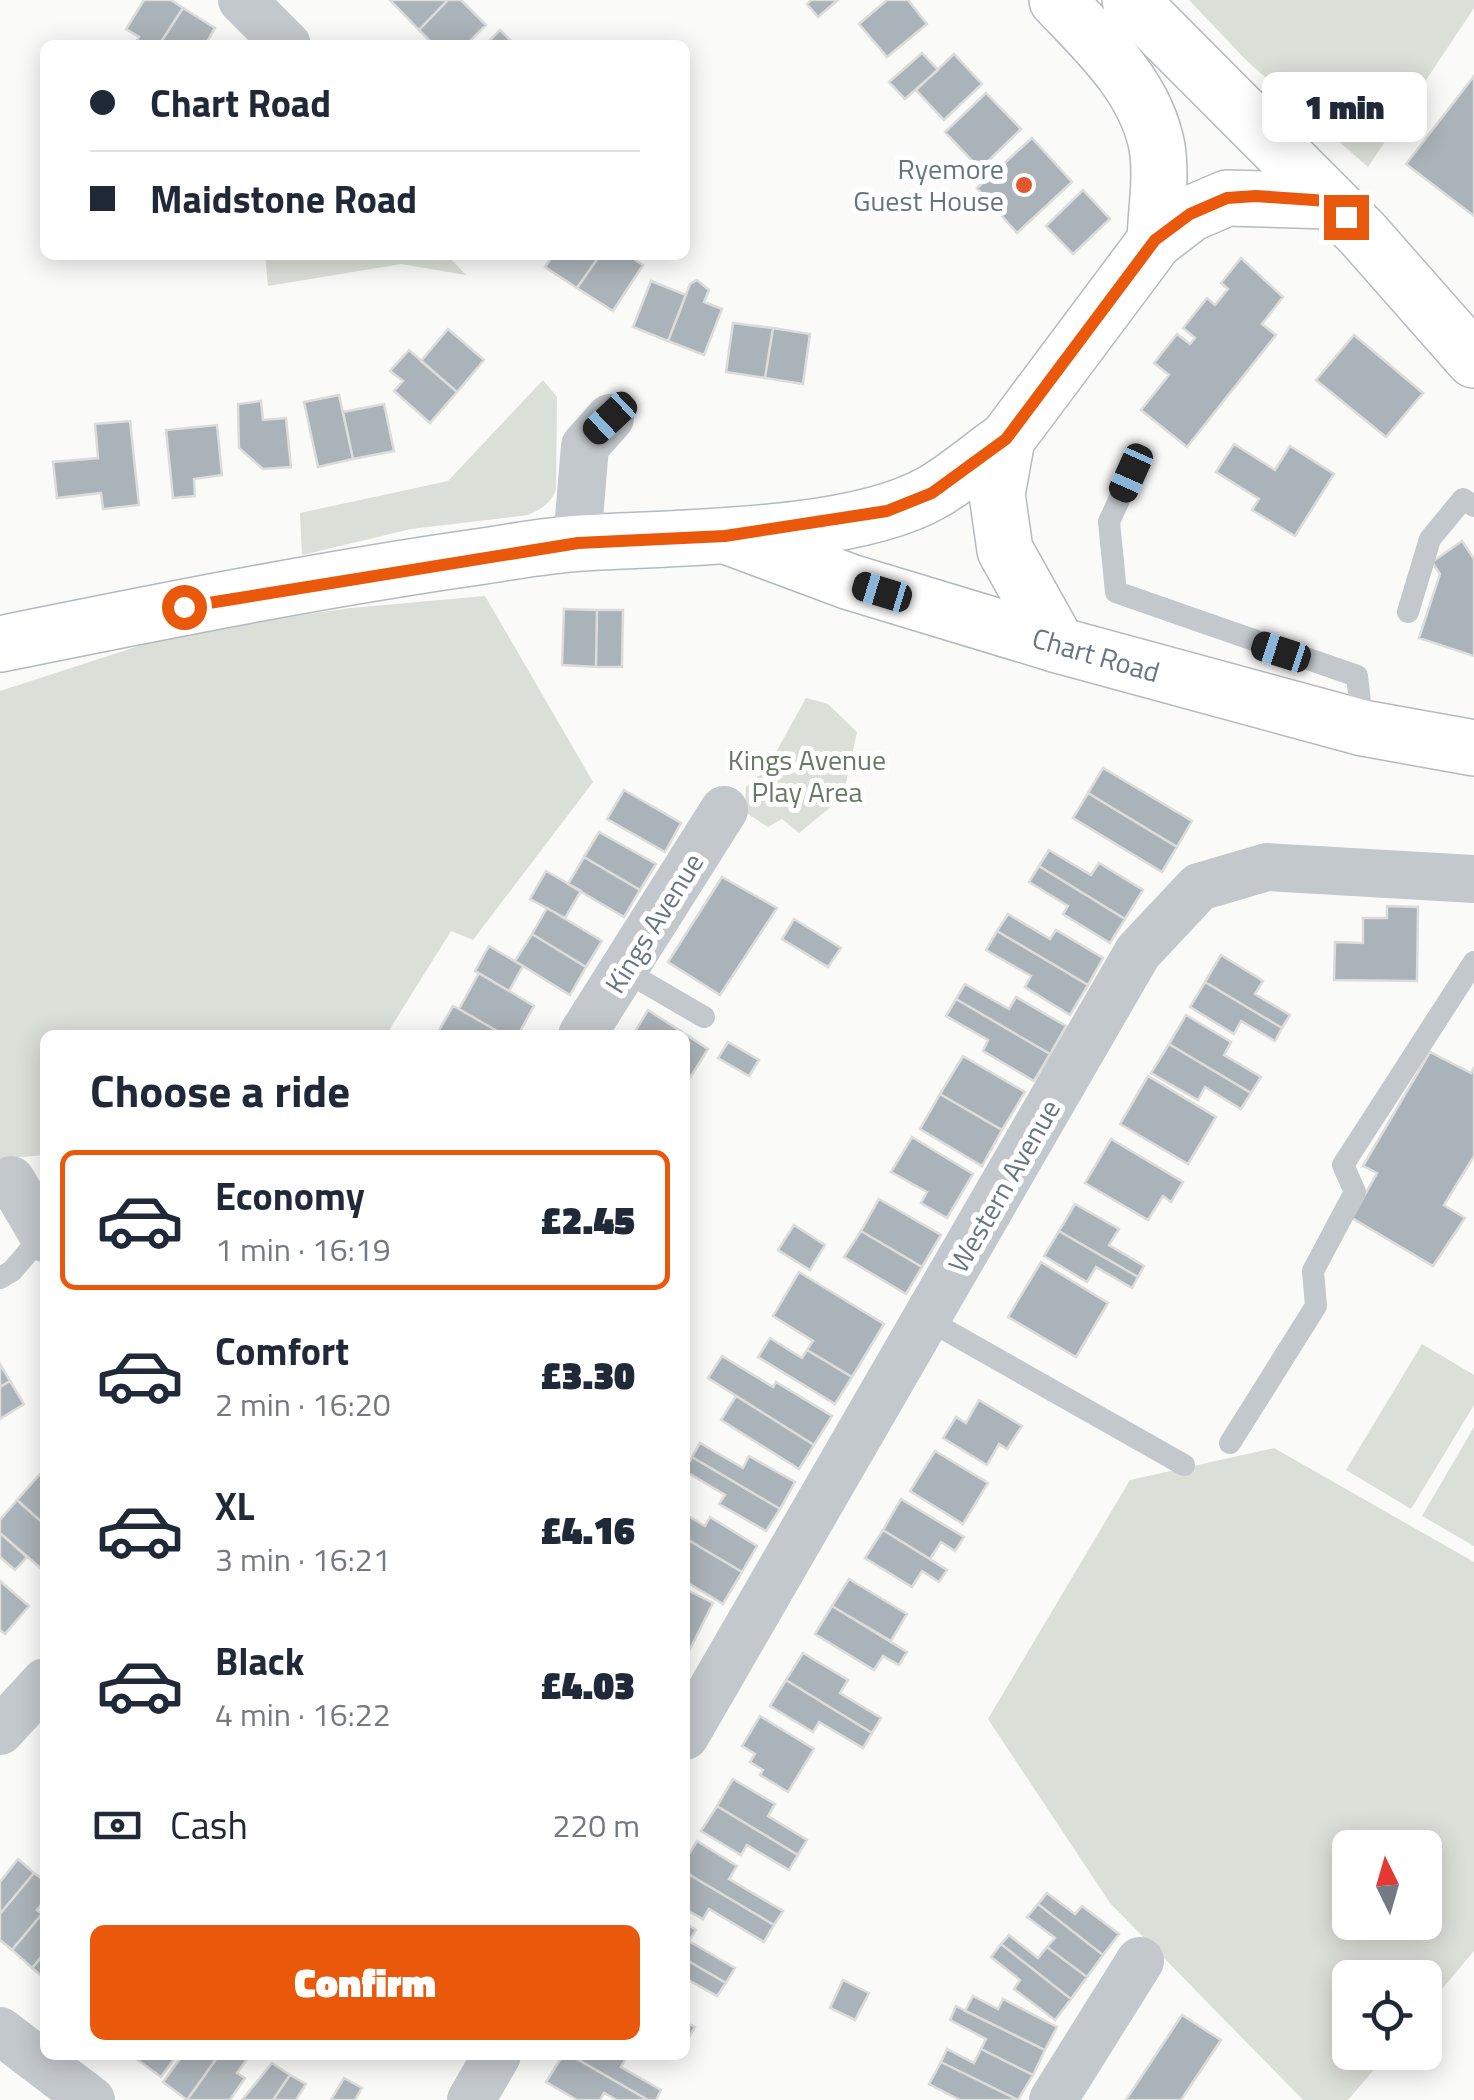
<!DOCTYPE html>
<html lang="en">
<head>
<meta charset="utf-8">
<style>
	:root { --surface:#fff; --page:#f6f6f7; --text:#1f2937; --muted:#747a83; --line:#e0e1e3; --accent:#ea580c }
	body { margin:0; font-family:"Titillium Web",sans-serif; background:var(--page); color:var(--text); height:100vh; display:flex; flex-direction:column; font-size:38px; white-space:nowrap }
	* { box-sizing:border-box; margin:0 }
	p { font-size:32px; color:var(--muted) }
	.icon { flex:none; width:55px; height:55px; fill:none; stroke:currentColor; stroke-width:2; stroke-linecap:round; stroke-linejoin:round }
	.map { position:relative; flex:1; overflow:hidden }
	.side { position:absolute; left:40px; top:1030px; width:650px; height:1030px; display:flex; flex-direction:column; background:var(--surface); border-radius:15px; box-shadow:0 5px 25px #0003 }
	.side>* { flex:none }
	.guide { position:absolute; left:40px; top:40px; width:650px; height:220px; border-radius:15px; box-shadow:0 5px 25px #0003; display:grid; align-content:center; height:220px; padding:0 50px; background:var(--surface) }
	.needle { width:65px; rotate:355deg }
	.fabs { position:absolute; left:1332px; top:1830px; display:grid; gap:20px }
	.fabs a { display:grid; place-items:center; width:110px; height:110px; border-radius:15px; background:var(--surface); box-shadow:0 5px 25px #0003; font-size:50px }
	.end { position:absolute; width:45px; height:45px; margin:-22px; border:12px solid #ea580c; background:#fff; box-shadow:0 0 0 5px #fff }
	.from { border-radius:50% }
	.bubble { position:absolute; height:70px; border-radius:15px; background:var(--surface); box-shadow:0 5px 25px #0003; font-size:32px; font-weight:800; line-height:70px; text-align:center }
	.car { position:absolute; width:30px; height:60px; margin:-30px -15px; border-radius:12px; box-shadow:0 0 8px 2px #0007; background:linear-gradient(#222 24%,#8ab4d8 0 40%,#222 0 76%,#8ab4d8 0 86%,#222 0) }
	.guide b { display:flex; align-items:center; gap:35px; height:95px; font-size:38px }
	.guide b+b { border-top:2px solid var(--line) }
	.guide i { width:25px; height:25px; background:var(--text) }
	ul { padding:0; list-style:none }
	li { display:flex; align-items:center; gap:30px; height:140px; margin:0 20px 15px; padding:0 30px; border:5px solid transparent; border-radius:15px }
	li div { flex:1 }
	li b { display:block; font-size:38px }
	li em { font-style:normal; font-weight:800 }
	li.current { border-color:var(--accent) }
	li>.icon { width:90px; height:90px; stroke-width:1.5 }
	h2 { padding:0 50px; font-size:45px; line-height:120px }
	.pay { display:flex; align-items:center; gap:25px; height:110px; padding:0 50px; font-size:38px }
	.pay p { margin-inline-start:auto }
	.action { display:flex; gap:20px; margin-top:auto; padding:20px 50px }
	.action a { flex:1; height:115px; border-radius:15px; background:var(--accent); color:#fff; font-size:40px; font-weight:800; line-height:115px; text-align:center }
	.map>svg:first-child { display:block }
	.green { fill:#dadfd7; fill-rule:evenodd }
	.building { fill:#aab3b9; stroke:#dcdcda; stroke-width:2.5 }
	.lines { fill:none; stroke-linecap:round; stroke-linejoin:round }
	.secondary-casing { stroke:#b3babf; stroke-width:58 }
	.primary-casing { stroke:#b5babe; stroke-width:58 }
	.lane { stroke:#c3c8cc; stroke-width:22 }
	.street { stroke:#c3c8cc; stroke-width:48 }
	.secondary { stroke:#fff; stroke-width:55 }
	.primary { stroke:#fff; stroke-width:55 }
	.route { stroke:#ea580c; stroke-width:12 }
	.poi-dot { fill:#e4572e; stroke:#fff; stroke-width:4 }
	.labels { text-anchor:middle; stroke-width:10; stroke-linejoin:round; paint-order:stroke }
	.poi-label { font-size:28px; fill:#657683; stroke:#fff; text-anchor:end }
	.street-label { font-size:28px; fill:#657683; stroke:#fff }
	.park-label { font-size:28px; fill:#687a64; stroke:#fff }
</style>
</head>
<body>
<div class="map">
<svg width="1474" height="2100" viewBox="0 0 1474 2100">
	<rect width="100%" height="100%" fill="#fafaf8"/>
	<path class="green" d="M1189,0H1474V8L1368,167L1248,62Z
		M265,255H447L466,275L401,264L268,286Z
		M543,380L557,397L556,489C552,503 541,509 528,515L411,529L302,555L300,513L448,481Z
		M485,596L593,782L473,940L451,931L386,1035H45V1155L0,1159V691L182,632L351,608Z
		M806,698L828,704L857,732L843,797L799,833L782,819L768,827L745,812L746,787L766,770Z
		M1422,1344L1474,1375V1405L1411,1509L1346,1470Z
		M1474,1427V1546L1422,1516Z
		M1274,1448L1474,1562V1951L1425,2009V1978H1350V2052L1388,2053L1348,2100H1303L1110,1903L988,1719L1130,1480ZM1350,1848H1425V1922H1350Z"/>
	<path class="building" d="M144,0H171L183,8L159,45H134L139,37L126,29Z
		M390,0H448L419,30Z
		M448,0H461L486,25L466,45H434L419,30Z
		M811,0H838L818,17L807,4Z
		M887,0H908L927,24L887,57L859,24Z
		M183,8L215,28L205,45H159Z
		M500,30L515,45H485Z
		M922,53L938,70L905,99L889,82Z
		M954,54L982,84L944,120L916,90Z
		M1474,76V216L1406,164Z
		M986,93L1021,129L980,169L945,132Z
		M1032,138L1072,182L1017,233L977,188Z
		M1083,190L1110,219L1073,254L1046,226Z
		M553,255H600L577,288L545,267Z
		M600,255H628L643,265L613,311L577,288Z
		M1241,258L1283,297L1262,324L1276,335L1187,447L1141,410L1169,375L1154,363L1177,334L1190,344L1195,338L1183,328L1207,298L1215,305L1228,289L1221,283Z
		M697,280L709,290L704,302L722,309L704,355L668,341L690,284Z
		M651,281L686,295L668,341L633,327Z
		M733,323L773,328L765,378L726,372Z
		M773,328L810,334L803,384L765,378Z
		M448,329L484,360L457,392L421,361Z
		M1354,335L1423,393L1386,437L1316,380Z
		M409,350L457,392L430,423L394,391L403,381L390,371Z
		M339,395L353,459L318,467L304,402Z
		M261,401L263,420L286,418L291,467L263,469L239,448L238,404Z
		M384,404L394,451L353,459L343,412Z
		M130,421L139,505L103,509L101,493L57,498L53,462L98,458L95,424Z
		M217,425L222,475L194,479L195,496L173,498L166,430Z
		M1234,444L1275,470L1290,446L1334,474L1295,536L1252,510L1259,499L1216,472Z
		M1462,541L1474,559V656L1419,638L1440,574L1432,562Z
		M564,609L597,610L596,667L562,665Z
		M597,610H623L622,667H596Z
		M1103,768L1192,821L1177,847L1088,793Z
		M624,790L681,823L665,852L607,819Z
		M1088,793L1177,847L1162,872L1073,818Z
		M599,832L656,864L640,890L584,857Z
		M1049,850L1091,875L1099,863L1143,890L1125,919L1039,866Z
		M584,857L640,890L624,917L568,884Z
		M1039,866L1125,919L1110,943L1063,914L1068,906L1029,882Z
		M546,871L581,891L565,918L530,899Z
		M722,877L777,908L720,995L668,962Z
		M1387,906L1418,907L1417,981L1334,980L1335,942L1363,943V918H1387Z
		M547,908L602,941L586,967L532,934Z
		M1008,914L1050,939L1056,930L1103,958L1088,985L997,931Z
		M794,919L841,948L828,967L782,939Z
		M997,931L1088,985L1070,1015L1025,987L1031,976L986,950Z
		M532,934L586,967L570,995L515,961Z
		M489,946L523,966L509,991L475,971Z
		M1221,955L1263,981L1255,994L1290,1015L1282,1028L1205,982Z
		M479,973L534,1006L518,1035H504L459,1009Z
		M1205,982L1282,1028L1275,1041L1241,1021L1234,1034L1190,1007Z
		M965,984L1009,1009L1016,997L1066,1026L1050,1054L956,999Z
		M956,999L1050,1054L1034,1081L983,1051L988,1040L946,1016Z
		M453,1006L459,1009L504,1035H443L438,1032Z
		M648,1010L708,1049L688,1081L685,1035H633Z
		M1186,1015L1231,1042L1224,1055L1261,1077L1251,1093L1169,1044Z
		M728,1042L759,1060L749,1076L718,1058Z
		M1169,1044L1251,1093L1241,1109L1205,1087L1198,1100L1151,1073Z
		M1430,1052L1471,1073L1474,1068V1156L1444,1205L1465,1218L1433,1266L1352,1218L1377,1173L1363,1166Z
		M963,1056L1025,1092L1002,1130L940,1094Z
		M1148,1076L1216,1117L1188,1164L1120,1124Z
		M940,1094L1002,1130L982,1166L920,1129Z
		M912,1137L973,1174L947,1218L921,1203L927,1192L891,1172Z
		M1111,1139L1183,1182L1171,1202L1163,1196L1148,1220L1085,1183Z
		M879,1199L941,1235L922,1267L861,1231Z
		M1075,1204L1119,1229L1109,1245L1144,1266L1138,1277L1059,1231Z
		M794,1225L825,1245L810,1270L778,1250Z
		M861,1231L922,1267L906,1294L844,1257Z
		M1059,1231L1138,1277L1132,1288L1096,1267L1087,1282L1044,1256Z
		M1041,1262L1108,1303L1076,1357L1008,1317Z
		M799,1272L884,1324L852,1377L807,1350L813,1341L773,1316Z
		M770,1338L802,1358L807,1350L852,1377L835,1404L758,1357Z
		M722,1356L773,1387L776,1382L832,1416L814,1445L708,1378Z
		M0,1364L10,1381L0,1387Z
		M10,1381L24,1404L0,1419V1387Z
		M736,1396L814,1445L799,1469L721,1420Z
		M979,1400L1022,1426L1007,1449L999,1444L987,1465L943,1438L956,1417L966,1423Z
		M700,1443L743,1468L749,1456L795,1482L780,1509L692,1457Z
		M935,1451L988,1483L963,1524L910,1491Z
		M692,1457L780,1509L766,1531L719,1504L725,1495L685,1471Z
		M40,1474L45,1478V1525L17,1500Z
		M901,1499L964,1537L955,1551L941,1542L930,1559L883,1530Z
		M17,1500L45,1525V1572L0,1533V1520Z
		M685,1514L705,1526L710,1517L757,1546L742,1572L685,1538Z
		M883,1530L947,1570L939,1582L922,1571L912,1587L865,1558Z
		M0,1533L27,1557L15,1570L0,1557Z
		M685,1538L742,1572L723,1604L685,1581Z
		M849,1579L907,1614L891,1641L832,1606Z
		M0,1581L29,1606L5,1634L0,1630Z
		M685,1589L713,1603L689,1651L685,1650Z
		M832,1606L907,1652L899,1665L883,1656L874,1670L815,1634Z
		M803,1653L848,1680L840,1693L881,1718L872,1733L786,1680Z
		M786,1680L872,1733L863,1748L819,1722L813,1732L770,1706Z
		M760,1716L814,1749L788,1792L760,1775L763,1770L750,1762L755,1754L742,1746Z
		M733,1779L775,1804L768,1816L807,1840L798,1855L717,1806Z
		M717,1806L798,1855L789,1870L747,1845L741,1855L701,1831Z
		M697,1841L737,1866L729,1879L783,1911L774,1925L685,1872V1860Z
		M18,1859L34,1873L0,1914V1882Z
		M685,1872L774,1925L764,1942L709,1909L703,1919L685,1909Z
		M34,1873L45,1881V1900L37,1910L42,1914L12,1950L0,1940V1914Z
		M1047,1893L1075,1914L1082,1906L1119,1934L1103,1955L1038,1904Z
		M1038,1904L1103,1955L1087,1977L1047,1947L1055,1938L1027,1917Z
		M42,1914L45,1953L32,1968L12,1950Z
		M685,1923L696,1930L689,1941L735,1968L726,1983L685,1959Z
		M1009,1935L1038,1958L1047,1947L1087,1977L1071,1999L1001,1944Z
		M1001,1944L1071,1999L1055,2020L1014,1989L1020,1980L991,1957Z
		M45,1952V1979L32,1968Z
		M685,1959L726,1983L717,1996L685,1978Z
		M843,1980L869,1993L855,2020L830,2008Z
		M973,1996L998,2009L1003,1999L1057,2027L1045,2050L965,2011Z
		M956,2006L1045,2050L1033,2075L981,2049L986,2039L950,2020Z
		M1182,2015L1221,2040L1181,2100H1126Z
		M685,2022L695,2027L686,2043H685Z
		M947,2049L974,2063L981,2049L1033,2075L1018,2100L941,2062Z
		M137,2055H177L161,2077L135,2058Z
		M183,2055H219L187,2100L163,2082Z
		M219,2055H250L237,2073L245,2078L230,2100H187Z
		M563,2055H570L648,2100H617L604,2093L600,2100H577L546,2082Z
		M570,2055H628L621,2067L661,2090L656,2100H648Z
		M941,2062L1018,2100H960L929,2084Z
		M272,2063L290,2075L273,2100H242Z
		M290,2075L306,2084L296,2100H273Z
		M344,2078L362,2088L355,2100H331Z"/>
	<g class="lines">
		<defs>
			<path id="secondary" d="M729,537L850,582L1058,645
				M0,644C158,612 317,580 477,557C512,552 547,545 582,543C677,537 852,539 933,492C959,477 982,456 1007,439"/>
			<path id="primary" d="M1057,0C1097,42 1146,87 1157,147C1162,177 1156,210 1155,241
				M1130,0L1362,233L1474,360
				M1329,201L1227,198L1190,214L1155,241L1007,439L997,494L1005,550L1058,645L1363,728L1474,748"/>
		</defs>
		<use href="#secondary" class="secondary-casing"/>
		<use href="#primary" class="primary-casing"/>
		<path class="lane" d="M1131,473L1109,522L1116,592L1357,676L1363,728
			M1408,612L1430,539L1463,499L1474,506
			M625,971L704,1017
			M0,1278L12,1271L42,1236
			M928,1320L1184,1465
			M1230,1443L1316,1306L1313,1271L1355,1192L1343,1165L1474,962"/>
		<path class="street" d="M242,0L287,45
			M577,543L585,446L610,418
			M582,1035L724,810
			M11,1180L45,1238
			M0,1731L45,1682
			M685,1736L1138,952L1199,887L1267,867L1474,879
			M0,2031L91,2100
			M471,2100L497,2055
			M1053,2100L1140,1961"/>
		<use href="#secondary" class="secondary"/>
		<use href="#primary" class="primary"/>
	</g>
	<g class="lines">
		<path class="route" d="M184,607L578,543L725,536L887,511L932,493L1006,439L1155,240L1190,214L1227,198L1256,196L1328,201L1346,217"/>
	</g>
	<circle class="poi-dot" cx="1024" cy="185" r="10"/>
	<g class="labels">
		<g class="poi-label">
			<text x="1004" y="179">Ryemore<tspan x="1004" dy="32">Guest House</tspan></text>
		</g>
		<g class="street-label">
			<text transform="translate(1096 655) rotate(16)" y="10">Chart Road</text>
			<text transform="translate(654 923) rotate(-58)" y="10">Kings Avenue</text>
			<text transform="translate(1004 1186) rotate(-60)" y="10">Western Avenue</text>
		</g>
		<g class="park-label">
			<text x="807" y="770">Kings Avenue<tspan x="807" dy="32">Play Area</tspan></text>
		</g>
	</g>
</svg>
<div class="fabs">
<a><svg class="needle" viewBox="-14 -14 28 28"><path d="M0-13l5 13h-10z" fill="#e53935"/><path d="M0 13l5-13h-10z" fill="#747a83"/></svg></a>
<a><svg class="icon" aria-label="locate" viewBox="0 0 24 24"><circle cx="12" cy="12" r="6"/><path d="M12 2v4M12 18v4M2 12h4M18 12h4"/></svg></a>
</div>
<i class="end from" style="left:184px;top:607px"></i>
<i class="end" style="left:1346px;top:217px"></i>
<div class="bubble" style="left:1262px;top:72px;width:165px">1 min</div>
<i class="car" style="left:610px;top:418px;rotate:227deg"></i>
<i class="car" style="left:1131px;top:473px;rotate:204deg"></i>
<i class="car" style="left:882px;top:592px;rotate:287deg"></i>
<i class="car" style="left:1281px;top:652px;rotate:288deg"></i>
<div class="guide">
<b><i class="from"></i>Chart Road</b>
<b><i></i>Maidstone Road</b>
</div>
<section class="side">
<h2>Choose a ride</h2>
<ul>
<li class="current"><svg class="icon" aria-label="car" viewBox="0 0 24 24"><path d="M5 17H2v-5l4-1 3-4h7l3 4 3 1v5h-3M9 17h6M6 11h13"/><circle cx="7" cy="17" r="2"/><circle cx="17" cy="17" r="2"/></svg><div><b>Economy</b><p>1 min · 16:19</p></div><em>£2.45</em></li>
<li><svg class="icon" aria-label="car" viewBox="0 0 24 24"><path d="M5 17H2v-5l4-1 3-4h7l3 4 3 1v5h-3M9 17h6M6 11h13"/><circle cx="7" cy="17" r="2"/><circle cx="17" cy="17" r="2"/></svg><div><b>Comfort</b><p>2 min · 16:20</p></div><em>£3.30</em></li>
<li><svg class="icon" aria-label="car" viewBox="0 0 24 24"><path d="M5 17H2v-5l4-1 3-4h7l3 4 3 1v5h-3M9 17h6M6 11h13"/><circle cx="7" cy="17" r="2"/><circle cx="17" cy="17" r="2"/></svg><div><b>XL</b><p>3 min · 16:21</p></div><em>£4.16</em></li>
<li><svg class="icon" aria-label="car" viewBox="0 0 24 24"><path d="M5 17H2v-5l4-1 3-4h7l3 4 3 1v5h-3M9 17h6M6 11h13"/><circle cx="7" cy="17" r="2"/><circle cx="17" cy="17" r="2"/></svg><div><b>Black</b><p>4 min · 16:22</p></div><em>£4.03</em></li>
</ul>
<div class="pay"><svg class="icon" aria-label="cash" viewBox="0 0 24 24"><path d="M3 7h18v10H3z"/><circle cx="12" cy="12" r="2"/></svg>Cash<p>220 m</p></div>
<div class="action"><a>Confirm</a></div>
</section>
</div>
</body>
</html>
